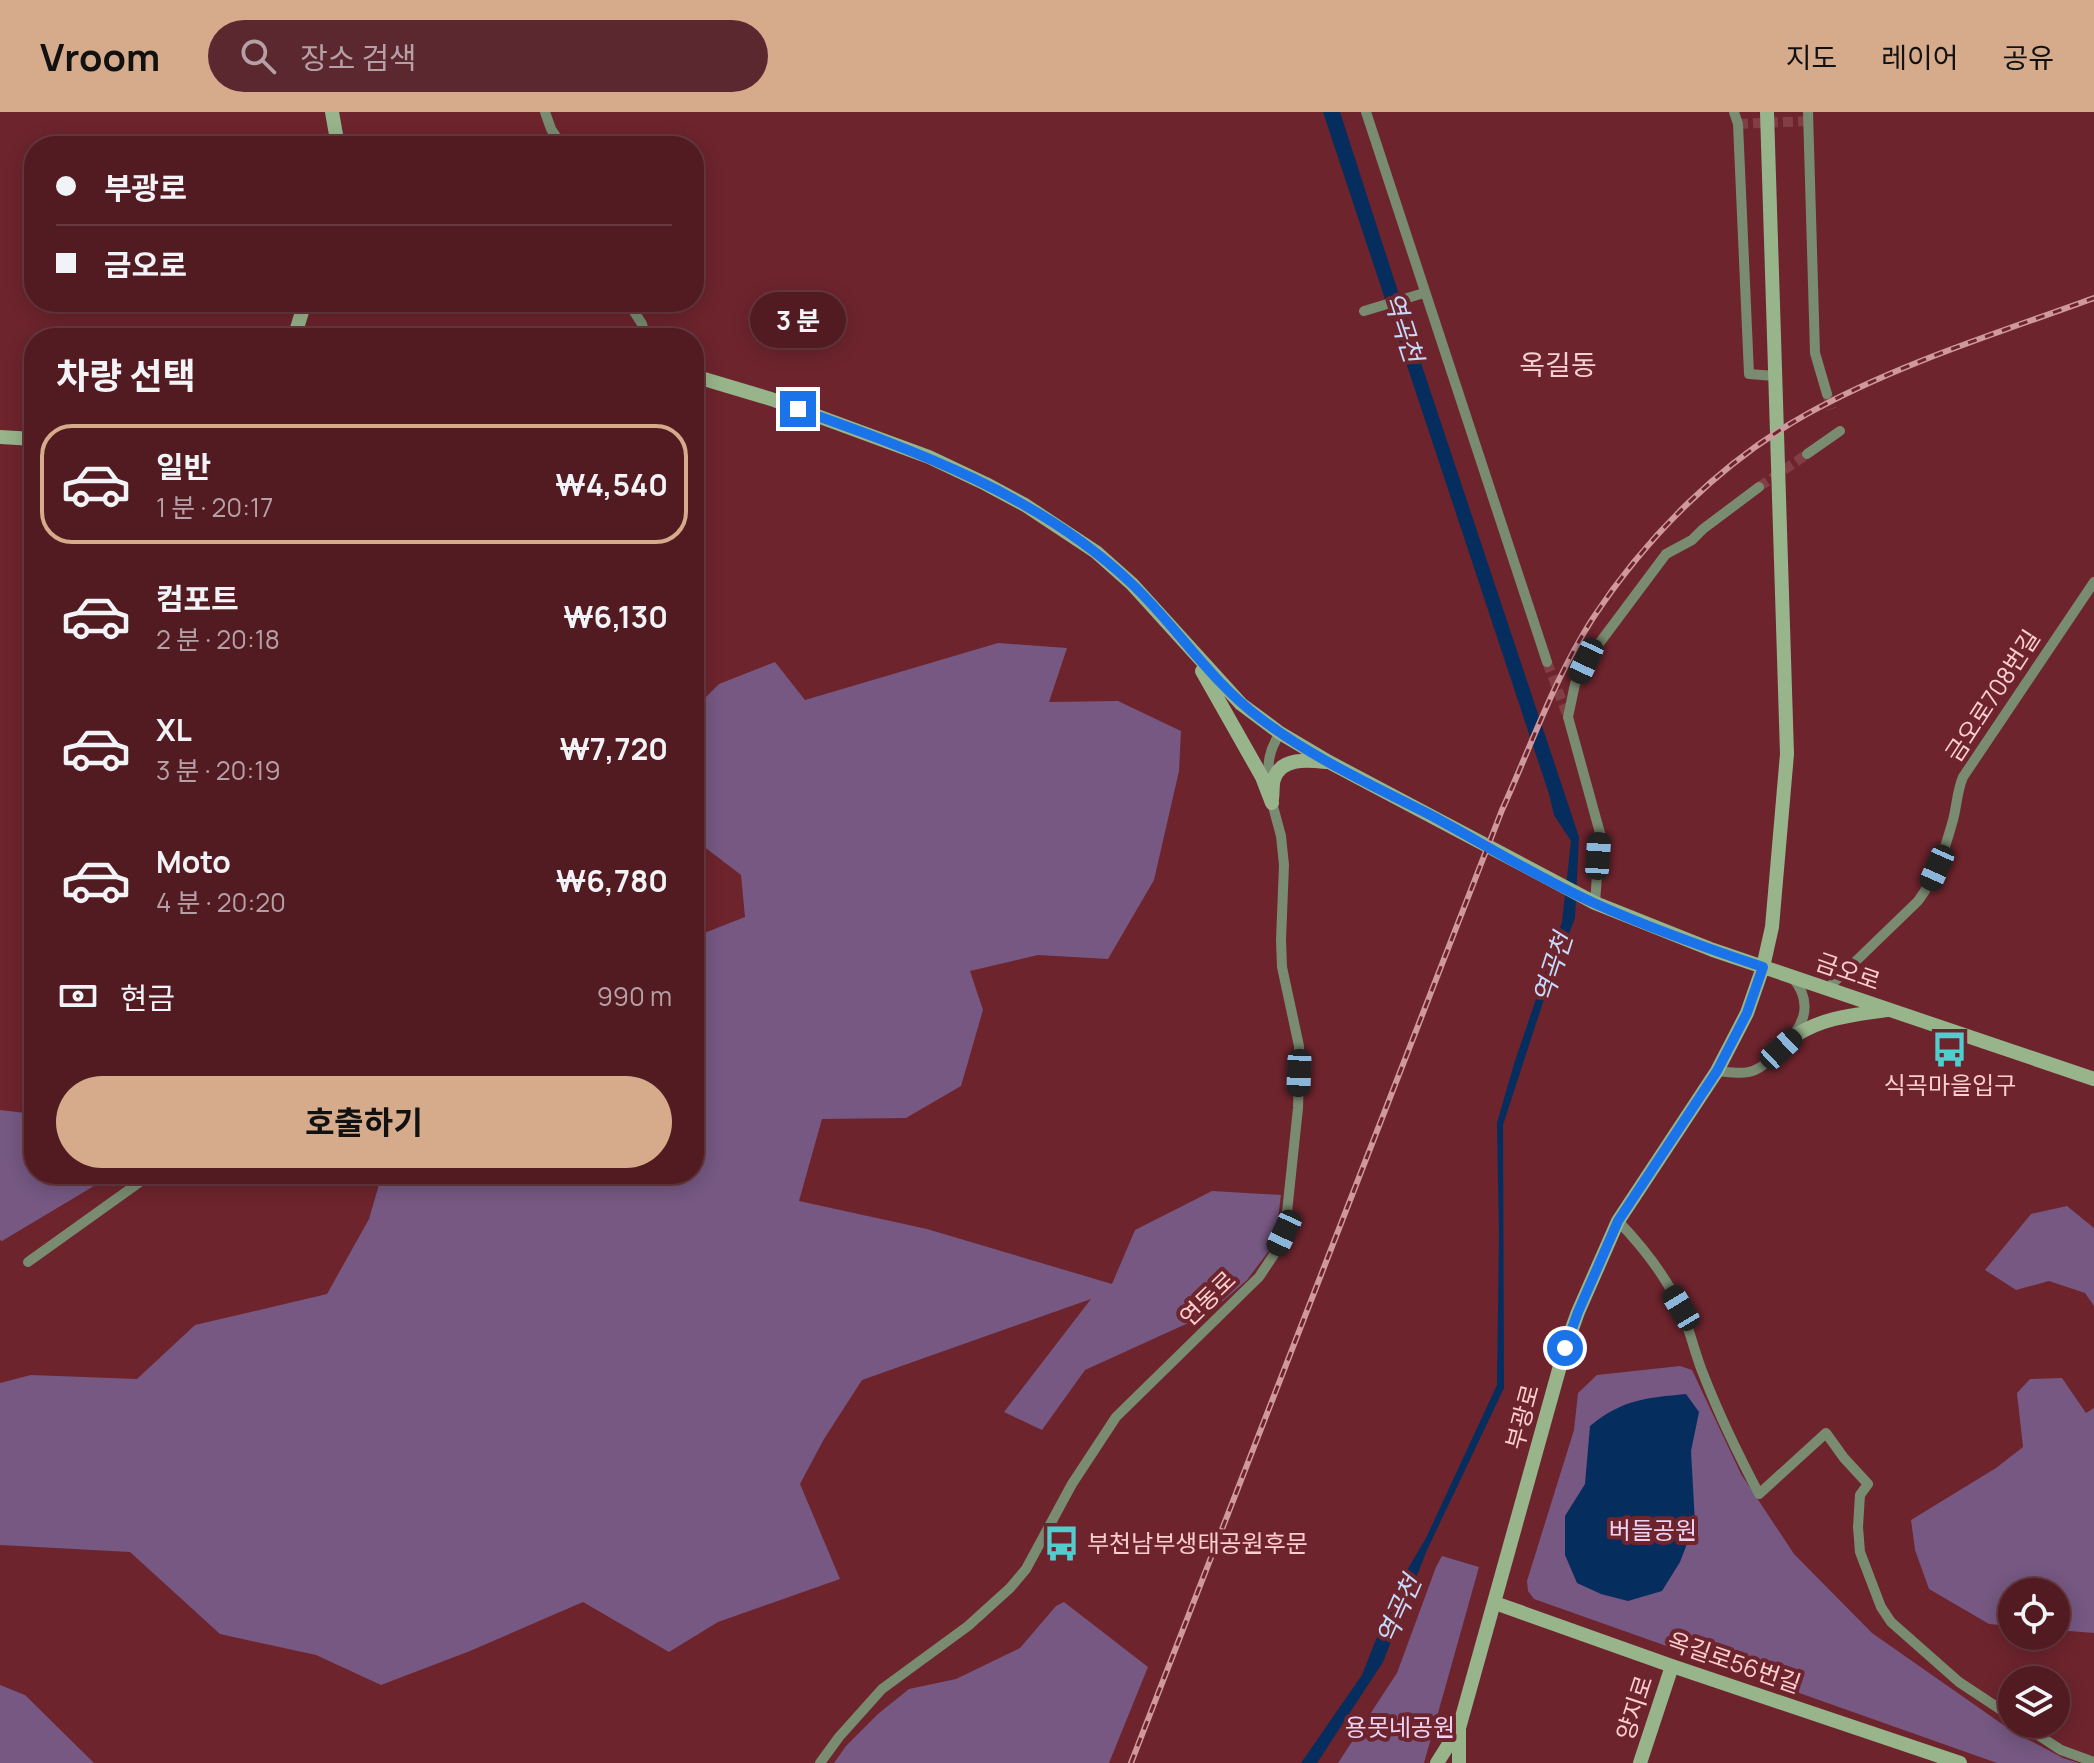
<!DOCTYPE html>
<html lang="ko">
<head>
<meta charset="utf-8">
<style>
	:root { --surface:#521b22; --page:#5c282f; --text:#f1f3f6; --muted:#b5a1a5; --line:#683940; --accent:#d6ab8b }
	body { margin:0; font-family:Manrope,"Noto Sans KR",sans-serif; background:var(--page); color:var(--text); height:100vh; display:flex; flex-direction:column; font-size:30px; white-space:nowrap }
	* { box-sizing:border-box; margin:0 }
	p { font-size:26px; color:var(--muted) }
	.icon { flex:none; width:44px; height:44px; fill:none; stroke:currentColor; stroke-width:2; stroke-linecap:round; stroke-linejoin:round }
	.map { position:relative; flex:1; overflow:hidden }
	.panel { position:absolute; left:24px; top:216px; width:680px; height:856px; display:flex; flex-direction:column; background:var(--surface); border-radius:32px; box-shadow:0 4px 20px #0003,0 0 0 2px var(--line) }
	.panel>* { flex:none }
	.banner { position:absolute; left:24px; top:24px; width:680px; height:176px; border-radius:32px; box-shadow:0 4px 20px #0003,0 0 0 2px var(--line); display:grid; align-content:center; height:176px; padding:0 32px; background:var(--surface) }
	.controls { position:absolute; left:1998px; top:1466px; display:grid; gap:16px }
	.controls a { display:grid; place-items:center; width:72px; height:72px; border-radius:50%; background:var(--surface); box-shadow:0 4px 20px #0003,0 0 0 2px var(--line); font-size:40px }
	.end { position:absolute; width:36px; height:36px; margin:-18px; border:10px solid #1a73e8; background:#fff; box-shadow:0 0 0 4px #fff }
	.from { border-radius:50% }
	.bubble { position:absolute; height:56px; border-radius:28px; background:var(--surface); box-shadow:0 4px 20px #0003,0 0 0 2px var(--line); font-size:26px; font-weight:700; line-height:56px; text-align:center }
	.car { position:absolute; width:24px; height:48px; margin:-24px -12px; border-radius:10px; box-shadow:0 0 6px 2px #0007; background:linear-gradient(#222 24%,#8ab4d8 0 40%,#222 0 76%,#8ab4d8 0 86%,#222 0) }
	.banner b { display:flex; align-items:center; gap:28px; height:76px; font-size:30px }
	.banner b+b { border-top:2px solid var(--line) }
	.banner i { width:20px; height:20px; background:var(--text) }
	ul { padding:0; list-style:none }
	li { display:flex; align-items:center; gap:24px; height:120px; margin:0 16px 12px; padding:0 16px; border:4px solid transparent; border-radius:32px }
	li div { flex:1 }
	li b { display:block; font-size:30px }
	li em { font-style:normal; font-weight:700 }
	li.current { border-color:var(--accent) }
	li>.icon { width:72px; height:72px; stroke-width:1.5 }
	h2 { padding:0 32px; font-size:36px; line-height:96px }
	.pay { display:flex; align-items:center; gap:20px; height:88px; padding:0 32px; font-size:30px }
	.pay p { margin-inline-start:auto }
	.primary-button { display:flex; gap:16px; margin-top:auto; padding:16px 32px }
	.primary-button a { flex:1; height:92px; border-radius:48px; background:var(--accent); color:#111; font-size:32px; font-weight:700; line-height:92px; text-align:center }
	header { display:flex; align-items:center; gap:48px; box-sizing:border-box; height:112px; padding:0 40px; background:var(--accent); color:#111 }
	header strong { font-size:38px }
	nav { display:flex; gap:44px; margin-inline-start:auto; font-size:28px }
	.search { width:560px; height:72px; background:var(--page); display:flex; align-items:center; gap:20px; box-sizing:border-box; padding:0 28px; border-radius:44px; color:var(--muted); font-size:30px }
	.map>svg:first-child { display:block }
	.green { fill:#765882 }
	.water { fill:#052d5e }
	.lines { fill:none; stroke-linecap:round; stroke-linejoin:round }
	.street-tunnel { stroke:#823e45; stroke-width:10; stroke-dasharray:10 5; stroke-linecap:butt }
	.street { stroke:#798b71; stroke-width:10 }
	.secondary { stroke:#97b48b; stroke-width:14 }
	.rail-casing { stroke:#cf989c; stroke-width:6 }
	.rail { stroke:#6d242d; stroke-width:3; stroke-dasharray:9; stroke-linecap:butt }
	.route { stroke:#1a73e8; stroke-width:10 }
	.labels { text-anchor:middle; stroke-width:8; stroke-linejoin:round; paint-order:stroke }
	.street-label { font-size:24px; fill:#fccecf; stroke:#6d242d }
	.poi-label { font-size:24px; fill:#fccecf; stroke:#6d242d }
	.park-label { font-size:24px; fill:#ebd3f4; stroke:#6d242d }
	.water-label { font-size:26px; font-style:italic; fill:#c4dbfb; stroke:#6d242d }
	.quarter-label { font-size:28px; fill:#f6d1d2; stroke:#6d242d }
</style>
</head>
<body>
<header>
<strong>Vroom</strong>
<div class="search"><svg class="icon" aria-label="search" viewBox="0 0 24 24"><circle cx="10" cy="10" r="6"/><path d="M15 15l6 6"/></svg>장소 검색</div>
<nav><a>지도</a><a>레이어</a><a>공유</a></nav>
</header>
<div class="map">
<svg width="2094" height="1651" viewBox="0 0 2094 1651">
	<rect width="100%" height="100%" fill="#6d242d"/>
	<path class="green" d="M998,531L1067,536L1049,590L1118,589L1181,619L1179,659L1154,768L1108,847L1038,843L970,859L983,898L961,974L906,1006L822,1007L799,1089L927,1117L1112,1172L1135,1118L1212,1079L1281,1083L1277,1115L1268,1140L1247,1168L1208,1202L1085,1258L1042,1318L1004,1300L1091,1187L862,1268L824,1327L800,1372L840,1467L718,1510L669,1540L583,1490L470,1539L381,1573L316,1543L220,1522L130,1440L0,1433V1271L31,1263L137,1267L195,1213L327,1182L369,1107L382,1062H694V825L745,805L741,763L694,727V597L719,572L775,550L805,588Z
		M0,998L34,1002V1062H114L2,1129L0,1128Z
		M2067,1094L2094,1116V1194L2085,1181L2049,1169L2016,1178L1985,1158L2031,1102Z
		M1680,1254L1692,1258L1741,1362L1794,1442L1872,1521L2012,1619L2063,1646L2079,1651H1997L1534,1487L1528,1479L1527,1469L1574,1318L1578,1281L1597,1263Z
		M2062,1266L2086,1301L2094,1296V1521L2056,1518V1480H2012V1514L1989,1512L1929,1477L1915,1438L1911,1408L1996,1356L2023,1335L2017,1281L2030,1267Z
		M1442,1444L1479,1455L1424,1651H1338L1397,1561L1436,1455Z
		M1064,1490L1148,1555L1109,1651H834L846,1634L878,1602L909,1577L956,1567L1020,1536L1056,1494Z
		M0,1573L25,1583L94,1651H0Z"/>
	<path class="water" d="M1323,0H1340L1422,254L1579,725L1575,806L1545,884L1503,1013L1504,1276L1427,1438L1383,1550L1317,1651H1301L1362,1563L1396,1477L1426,1426L1497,1273L1499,1122L1497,1011L1514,952L1562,810L1571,729L1554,703L1549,682Z
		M1686,1282L1699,1300L1691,1339L1695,1411L1680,1450L1662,1479L1628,1489L1601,1482L1577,1471L1565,1443V1404L1585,1372L1590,1314C1623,1287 1646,1286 1686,1282Z"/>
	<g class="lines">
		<path class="street-tunnel" d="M1738,12L1808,9
			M1827,282L1832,297
			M1759,375L1807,342
			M1547,550L1568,605"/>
		<path class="street" d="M545,0L551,17L562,34
			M1366,0L1547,550
			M1734,0L1738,12L1749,262L1775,264
			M1808,0L1815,241L1827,282
			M628,190L642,212L646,226
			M1364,199L1424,181
			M1807,342L1840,319
			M1269,672C1267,651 1269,638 1280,621
			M1595,791L1600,721L1568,605L1575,572L1586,549L1666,442L1692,428L1703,417L1759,375
			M1828,876L1918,789C1936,765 1945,737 1953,708C1957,693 1957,679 1963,665L2094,470
			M1717,959C1729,960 1744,963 1755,958C1765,954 1773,945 1780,938C1803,916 1815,893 1793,866
			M1618,1109C1643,1135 1668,1167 1682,1200C1691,1221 1695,1243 1704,1264C1720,1305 1739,1344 1759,1382L1826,1321L1844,1346L1868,1372L1860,1383L1858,1415L1860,1440L1881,1495L1891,1510L1959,1570L2012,1605
			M28,1150L151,1062
			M2021,1612L2061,1638L2094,1650
			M820,1651L839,1625L882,1577L968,1514L1010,1476L1026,1457L1072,1372L1116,1305L1259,1165L1273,1144L1284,1121L1287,1100L1298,996L1299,961V934L1282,855L1281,828L1284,753L1281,724L1271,687"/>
		<path class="secondary" d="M332,0L338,34
			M294,226L305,190
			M694,264L771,287L929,345L986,372L1025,393L1096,440L1132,472L1241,592L1280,621L1329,650L1595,791L1713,838L2094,967
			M0,325L34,327
			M1202,559L1262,665L1272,691
			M1272,687C1273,681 1272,673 1274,667C1281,645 1308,648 1326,650
			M1796,923C1825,905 1854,903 1887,898
			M1495,1491L1672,1554L1960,1651
			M1437,1651L1459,1616
			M1459,1651V1616L1565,1236L1578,1200L1618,1109L1717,959L1747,901L1763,855L1772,815L1787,642L1767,0
			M1640,1651L1672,1554"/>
		<defs>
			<path id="rail" d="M1131,1651L1502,698C1531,634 1555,565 1593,506C1647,424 1721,350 1807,302C1897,252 1998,221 2094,186"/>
		</defs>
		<use href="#rail" class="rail-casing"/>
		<use href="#rail" class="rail"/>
	</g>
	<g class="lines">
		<path class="route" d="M798,297C916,339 1039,383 1132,472C1177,515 1211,570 1261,607C1314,647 1376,675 1434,705C1487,734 1539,766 1594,791C1649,816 1706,836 1763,855L1747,901L1717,959L1618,1109L1578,1200L1565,1236"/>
	</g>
	<defs>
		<symbol id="bus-bare" viewBox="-9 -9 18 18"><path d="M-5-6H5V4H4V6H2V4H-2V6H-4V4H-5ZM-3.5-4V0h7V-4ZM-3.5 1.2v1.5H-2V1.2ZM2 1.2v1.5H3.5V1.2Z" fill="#52cdce" stroke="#6d242d" stroke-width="2.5" paint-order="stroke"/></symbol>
	</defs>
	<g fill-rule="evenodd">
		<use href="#bus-bare" x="1924" y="912" width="51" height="51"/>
		<use href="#bus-bare" x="1036" y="1406" width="51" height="51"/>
	</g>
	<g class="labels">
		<g class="street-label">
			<text transform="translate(1993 584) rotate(-57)" y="8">금오로708번길</text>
			<text transform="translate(1848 860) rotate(19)" y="8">금오로</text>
			<text transform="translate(1208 1187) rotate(-44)" y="8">연동로</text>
			<text transform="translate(1523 1305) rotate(-75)" y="8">부광로</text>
			<text transform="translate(1734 1551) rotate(19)" y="8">옥길로56번길</text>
			<text transform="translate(1635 1596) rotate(-72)" y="8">양지로</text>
		</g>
		<g class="poi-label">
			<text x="1950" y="982">식곡마을입구</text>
			<text x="1087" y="1440" text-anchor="start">부천남부생태공원후문</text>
		</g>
		<g class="park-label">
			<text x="1653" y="1427">버들공원</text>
			<text x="1400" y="1624">용못네공원</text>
		</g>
		<g class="water-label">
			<text transform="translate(1403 215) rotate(72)" y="9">역곡천</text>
			<text transform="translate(1553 856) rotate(-72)" y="9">역곡천</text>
			<text transform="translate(1399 1498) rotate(-66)" y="9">역곡천</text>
		</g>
		<g class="quarter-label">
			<text x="1558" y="263">옥길동</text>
		</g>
	</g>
</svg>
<div class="controls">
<a><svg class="icon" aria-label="locate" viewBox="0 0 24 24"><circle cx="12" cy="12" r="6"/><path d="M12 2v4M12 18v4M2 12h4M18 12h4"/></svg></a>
<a><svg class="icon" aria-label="layers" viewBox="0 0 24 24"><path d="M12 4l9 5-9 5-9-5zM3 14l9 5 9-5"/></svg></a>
</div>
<i class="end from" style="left:1565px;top:1236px"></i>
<i class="end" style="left:798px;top:297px"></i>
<div class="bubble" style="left:750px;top:180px;width:96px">3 분</div>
<i class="car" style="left:1586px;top:549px;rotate:205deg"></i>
<i class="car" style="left:1598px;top:744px;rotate:4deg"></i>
<i class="car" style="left:1937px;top:756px;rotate:204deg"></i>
<i class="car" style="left:1781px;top:937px;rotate:47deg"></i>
<i class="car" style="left:1299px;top:961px;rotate:182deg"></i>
<i class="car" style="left:1284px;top:1121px;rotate:205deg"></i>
<i class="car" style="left:1681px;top:1196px;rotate:329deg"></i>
<div class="banner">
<b><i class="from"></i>부광로</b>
<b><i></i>금오로</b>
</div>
<section class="panel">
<h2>차량 선택</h2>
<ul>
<li class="current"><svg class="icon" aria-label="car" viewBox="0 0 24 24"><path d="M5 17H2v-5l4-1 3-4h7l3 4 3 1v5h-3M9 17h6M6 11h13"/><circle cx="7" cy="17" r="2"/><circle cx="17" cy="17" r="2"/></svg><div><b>일반</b><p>1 분 · 20:17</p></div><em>₩4,540</em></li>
<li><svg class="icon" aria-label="car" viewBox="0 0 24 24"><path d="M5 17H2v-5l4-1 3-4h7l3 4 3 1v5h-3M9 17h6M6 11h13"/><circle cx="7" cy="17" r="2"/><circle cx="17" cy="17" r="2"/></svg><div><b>컴포트</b><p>2 분 · 20:18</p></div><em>₩6,130</em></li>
<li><svg class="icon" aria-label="car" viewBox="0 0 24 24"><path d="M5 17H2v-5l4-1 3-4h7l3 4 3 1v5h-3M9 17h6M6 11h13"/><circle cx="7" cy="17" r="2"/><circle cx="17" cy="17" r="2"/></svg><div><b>XL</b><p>3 분 · 20:19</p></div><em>₩7,720</em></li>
<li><svg class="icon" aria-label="car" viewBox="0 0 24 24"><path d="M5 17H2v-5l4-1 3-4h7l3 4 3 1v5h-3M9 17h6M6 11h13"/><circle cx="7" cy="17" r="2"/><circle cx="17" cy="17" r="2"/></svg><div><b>Moto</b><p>4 분 · 20:20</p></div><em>₩6,780</em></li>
</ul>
<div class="pay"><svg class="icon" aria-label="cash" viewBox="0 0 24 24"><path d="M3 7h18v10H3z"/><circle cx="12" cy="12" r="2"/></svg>현금<p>990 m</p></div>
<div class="primary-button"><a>호출하기</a></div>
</section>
</div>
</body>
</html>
